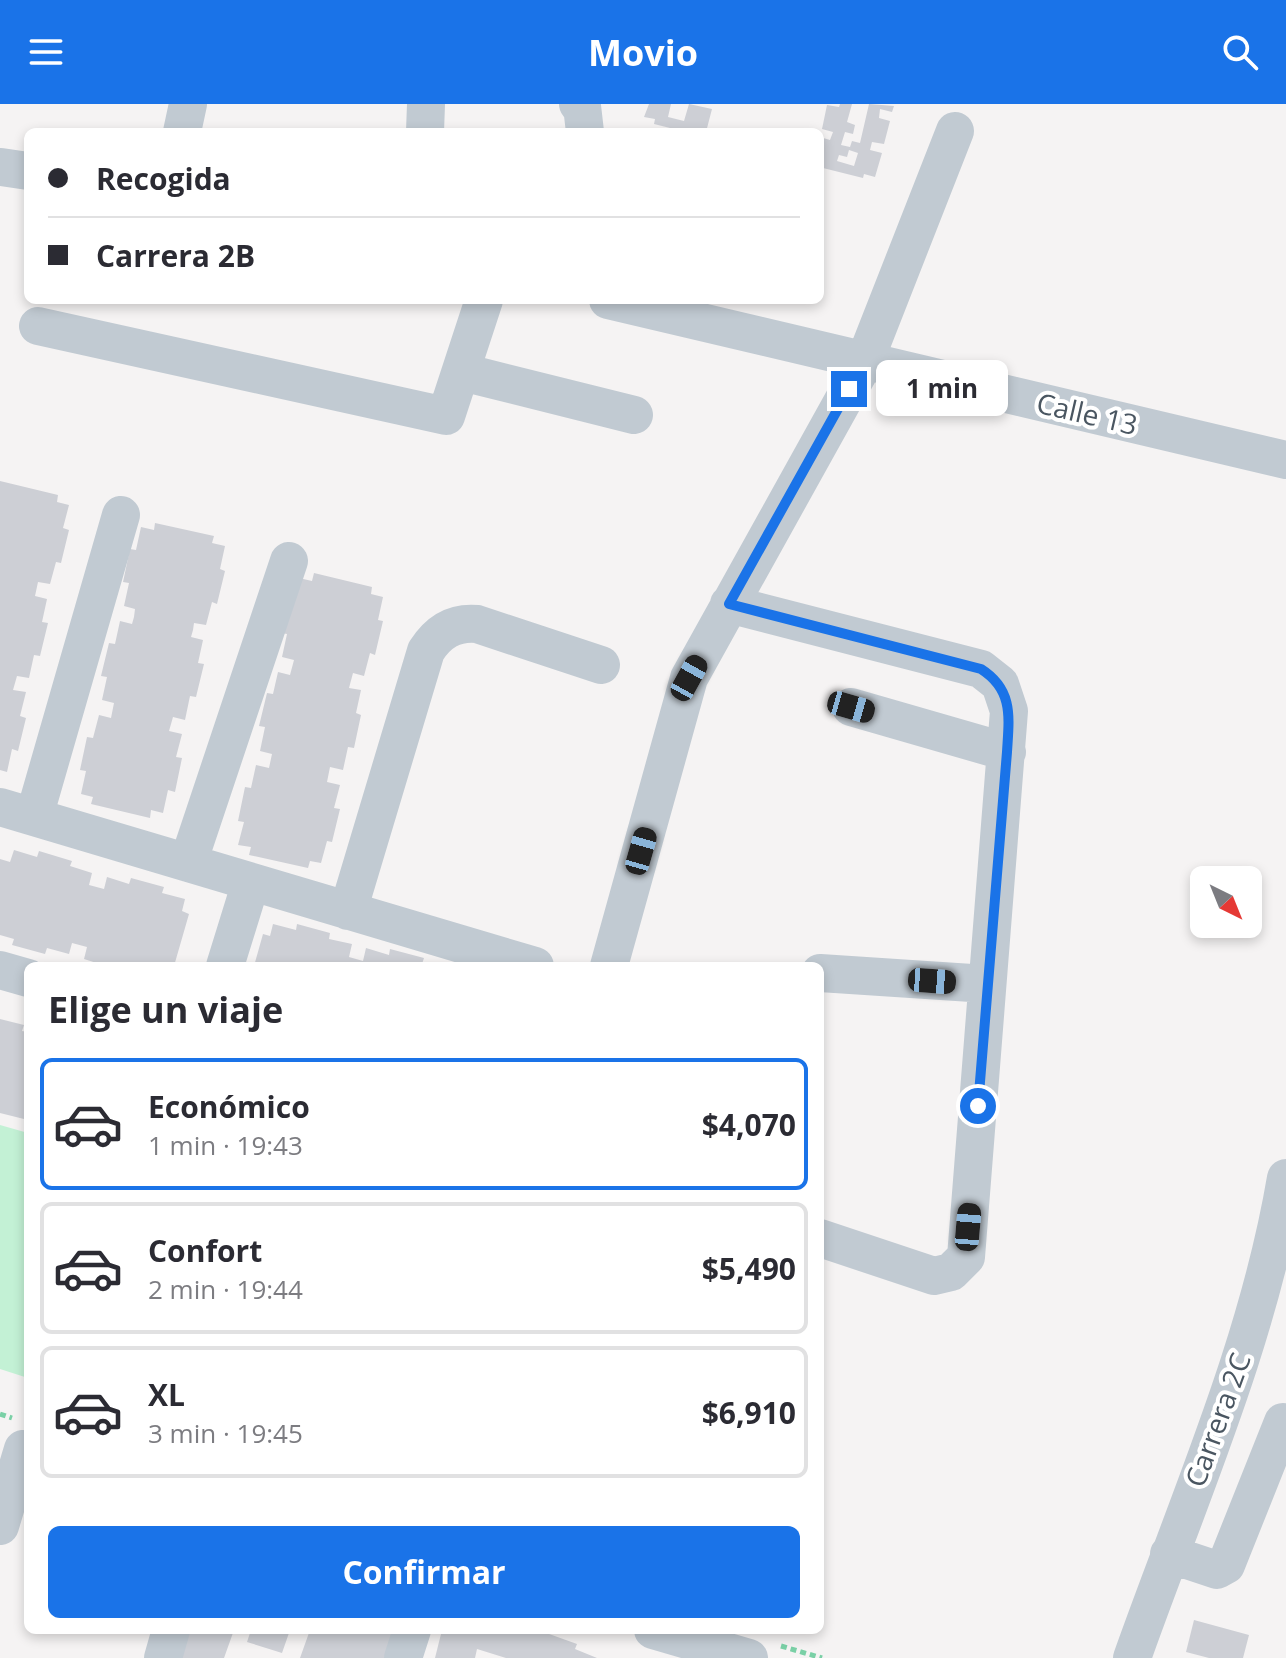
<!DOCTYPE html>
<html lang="es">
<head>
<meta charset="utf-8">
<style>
	:root { --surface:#fff; --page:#f7f7f7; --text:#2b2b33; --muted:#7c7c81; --line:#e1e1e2; --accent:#1a73e8 }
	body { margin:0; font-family:"Open Sans",sans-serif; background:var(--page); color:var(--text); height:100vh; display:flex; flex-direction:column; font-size:30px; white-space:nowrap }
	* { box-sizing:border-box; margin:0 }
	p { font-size:26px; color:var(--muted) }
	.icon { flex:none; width:44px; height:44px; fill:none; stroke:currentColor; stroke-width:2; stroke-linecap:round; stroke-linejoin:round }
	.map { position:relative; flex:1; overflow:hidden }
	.sheet { position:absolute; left:24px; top:858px; width:800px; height:672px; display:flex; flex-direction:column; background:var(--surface); border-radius:12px; box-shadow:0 4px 12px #0003 }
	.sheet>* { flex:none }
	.top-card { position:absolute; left:24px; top:24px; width:800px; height:176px; border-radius:12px; box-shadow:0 4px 12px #0003; display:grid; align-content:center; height:176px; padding:0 24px; background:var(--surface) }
	.needle { width:52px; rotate:137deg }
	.fabs { position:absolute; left:1190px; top:762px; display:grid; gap:16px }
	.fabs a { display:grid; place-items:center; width:72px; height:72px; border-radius:12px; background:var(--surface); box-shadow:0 4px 12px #0003; font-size:40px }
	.end { position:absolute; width:36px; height:36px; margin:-18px; border:10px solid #1a73e8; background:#fff; box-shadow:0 0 0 4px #fff }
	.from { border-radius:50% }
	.bubble { position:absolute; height:56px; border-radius:12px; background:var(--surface); box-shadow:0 4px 12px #0003; font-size:26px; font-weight:700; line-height:56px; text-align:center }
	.car { position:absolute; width:24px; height:48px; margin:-24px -12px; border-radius:10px; box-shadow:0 0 6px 2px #0007; background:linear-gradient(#222 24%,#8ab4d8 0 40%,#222 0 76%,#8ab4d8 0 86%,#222 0) }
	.top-card b { display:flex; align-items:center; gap:28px; height:76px; font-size:30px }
	.top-card b+b { border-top:2px solid var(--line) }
	.top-card i { width:20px; height:20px; background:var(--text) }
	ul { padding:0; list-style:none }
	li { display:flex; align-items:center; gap:24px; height:132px; margin:0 16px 12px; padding:0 8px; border:4px solid var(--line); border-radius:12px }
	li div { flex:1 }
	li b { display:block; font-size:30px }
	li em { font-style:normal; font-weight:700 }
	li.current { border-color:var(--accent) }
	li>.icon { width:72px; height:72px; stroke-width:1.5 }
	h2 { padding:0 24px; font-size:36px; line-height:96px }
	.cta { display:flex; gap:16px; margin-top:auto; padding:16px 24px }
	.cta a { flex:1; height:92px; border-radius:12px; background:var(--accent); color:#fff; font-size:32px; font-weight:700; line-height:92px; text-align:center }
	header { display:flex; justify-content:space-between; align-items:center; height:104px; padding:0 24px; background:var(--accent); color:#fff; font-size:36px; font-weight:700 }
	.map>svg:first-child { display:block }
	.green { fill:#c3f1d5 }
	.building { fill:#cdcfd5; fill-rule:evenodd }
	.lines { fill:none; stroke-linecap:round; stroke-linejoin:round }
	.path { stroke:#7ad0a6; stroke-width:5; stroke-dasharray:6 4; stroke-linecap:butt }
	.minor { stroke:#c1cad2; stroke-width:38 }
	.route { stroke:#1a73e8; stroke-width:10 }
	.labels { text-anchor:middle; stroke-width:8; stroke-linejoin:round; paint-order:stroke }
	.street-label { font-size:28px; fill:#4a5661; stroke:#fff }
</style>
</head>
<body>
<header><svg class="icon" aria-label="menu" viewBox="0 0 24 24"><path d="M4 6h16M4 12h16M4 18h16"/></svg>Movio<svg class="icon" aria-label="search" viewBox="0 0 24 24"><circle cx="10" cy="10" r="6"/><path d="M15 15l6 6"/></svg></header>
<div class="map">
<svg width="1286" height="1554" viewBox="0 0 1286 1554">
	<rect width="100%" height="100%" fill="#f5f3f3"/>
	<path class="green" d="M0,1021L28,1029V1274L0,1265Z"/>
	<path class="building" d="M649,0H671L668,13L684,17L689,0L712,5L706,28H686L654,20L655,15L644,13Z
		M840,0H852L847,18L855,21L853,30L845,28L841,41L850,43L852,37L860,39L869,0L894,2L892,8L880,5L879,14L890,17L884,40L872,38L870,46L882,49L875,73L864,70L863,74L823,64L824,60L820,59V33L830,36L833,28L822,25L827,1L839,3ZM849,46L858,49L854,62L837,57L839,51L847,53Z
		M0,377L58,391L57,398L69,401L63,424L69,426L61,459L56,458L50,480L38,478L35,492L47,495L42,518L48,519L40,552L34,551L29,574L17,572L13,586L26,588L20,612L26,614L18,647L12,645L7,668L0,666Z
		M155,419L214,432L212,439L225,442L220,465L225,467L217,500L212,498L206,521L194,519L193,526L191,533L203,536L198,559L204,560L196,593L190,592L185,616L173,613L169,627L182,630L176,653L182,654L175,688L168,686L163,709L151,706L150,714L91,700L93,693L81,690L86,667L80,666L87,633L93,634L99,611L111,614L114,599L102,596L107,573L101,572L109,539L115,540L120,517L132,520L134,513L135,505L124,502L129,479L123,478L130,445L136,446L141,423L154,426Z
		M314,469L372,483L371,490L383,493L378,516L383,517L375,551L370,549L364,572L353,569L349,584L361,586L356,609L361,611L354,644L348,643L343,666L330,663L327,678L340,681L334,704L340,705L332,738L327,737L321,759L310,757L308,764L249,751L251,743L238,741L244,718L238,717L245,683L251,684L256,661L269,664L272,650L260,647L265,623L259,622L267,589L273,590L278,568L290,571L294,556L282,553L287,530L281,529L299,474L312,477Z
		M14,746L37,753L39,747L72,757L70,762L92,769L89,781L104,785L107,773L129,780L131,774L164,783L162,789L185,795L182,807L189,810L174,862H106L84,855L87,843L72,839L69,850L47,844L45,850L12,841L14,835L0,831V755L10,758Z
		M273,820L296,826L297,820L330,829L329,835L352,840L349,853L363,857L366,844L389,851L390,845L424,854L422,860L428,862H254L263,830L270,832Z
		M0,915L24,921L22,927L28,928V1003L24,1015L0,1009Z
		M1194,1516L1249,1531L1243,1554H1209L1186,1548Z
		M176,1526H234L224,1554H182Z
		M251,1526H290L282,1549L247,1538Z
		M310,1526H401L392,1554H300Z
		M442,1526H538L577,1540L575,1545L597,1554H506L477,1545L475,1554H435Z"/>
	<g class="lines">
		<path class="path" d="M0,1310L12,1314
			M781,1542L822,1554"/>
		<path class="minor" d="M578,0L582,2L585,28
			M182,28L188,0
			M425,28L426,0
			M1,63L28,67
			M608,196L1286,356
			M38,222L446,312L484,196
			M462,268L634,311
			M729,500L981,565L1000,580L1009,607L966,1153L951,1168L934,1172L820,1134
			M851,603L1007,648
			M0,703L535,862
			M34,713L121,411
			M188,759L289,457
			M348,807L426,547C438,528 454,518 477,520L601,561
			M225,862L251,778
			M609,862L689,574L864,259L955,27
			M0,866L28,874
			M820,869L987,880
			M0,1422L23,1345
			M1169,1450L1217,1466L1226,1461L1283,1318
			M653,1526L749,1554
			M163,1554L171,1526
			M403,1554L412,1526
			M1132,1554C1188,1396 1258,1240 1286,1074"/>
	</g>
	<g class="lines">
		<path class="route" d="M849,285L729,500L981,565C1014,586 1009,614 1007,648L978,1002"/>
	</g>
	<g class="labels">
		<g class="street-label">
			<text transform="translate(1087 310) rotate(13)" y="10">Calle 13</text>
			<text transform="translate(1218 1316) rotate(-70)" y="10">Carrera 2C</text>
		</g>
	</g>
</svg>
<div class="fabs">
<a><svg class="needle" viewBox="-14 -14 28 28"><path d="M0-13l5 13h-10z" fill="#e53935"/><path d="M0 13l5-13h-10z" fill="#7c7c81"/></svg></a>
</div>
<i class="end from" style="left:978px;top:1002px"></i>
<i class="end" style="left:849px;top:285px"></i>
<div class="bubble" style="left:876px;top:256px;width:132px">1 min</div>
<i class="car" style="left:689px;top:574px;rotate:29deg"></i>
<i class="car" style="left:851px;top:603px;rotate:106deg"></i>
<i class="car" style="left:641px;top:747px;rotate:16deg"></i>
<i class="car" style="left:932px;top:877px;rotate:94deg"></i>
<i class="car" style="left:968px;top:1123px;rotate:5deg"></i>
<div class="top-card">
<b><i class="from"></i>Recogida</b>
<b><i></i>Carrera 2B</b>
</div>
<section class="sheet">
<h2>Elige un viaje</h2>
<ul>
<li class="current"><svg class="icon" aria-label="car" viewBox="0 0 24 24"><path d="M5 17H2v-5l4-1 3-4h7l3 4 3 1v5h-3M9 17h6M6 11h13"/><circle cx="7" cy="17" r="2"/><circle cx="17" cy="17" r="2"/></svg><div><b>Económico</b><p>1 min · 19:43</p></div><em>$4,070</em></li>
<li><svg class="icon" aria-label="car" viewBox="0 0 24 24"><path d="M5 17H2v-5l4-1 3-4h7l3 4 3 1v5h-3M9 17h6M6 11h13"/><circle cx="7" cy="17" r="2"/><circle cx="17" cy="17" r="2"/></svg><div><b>Confort</b><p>2 min · 19:44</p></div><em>$5,490</em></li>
<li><svg class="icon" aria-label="car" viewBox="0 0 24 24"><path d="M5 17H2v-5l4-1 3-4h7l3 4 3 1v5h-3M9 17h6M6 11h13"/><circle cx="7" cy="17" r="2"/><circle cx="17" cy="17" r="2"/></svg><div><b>XL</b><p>3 min · 19:45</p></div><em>$6,910</em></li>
</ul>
<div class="cta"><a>Confirmar</a></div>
</section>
</div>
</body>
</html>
